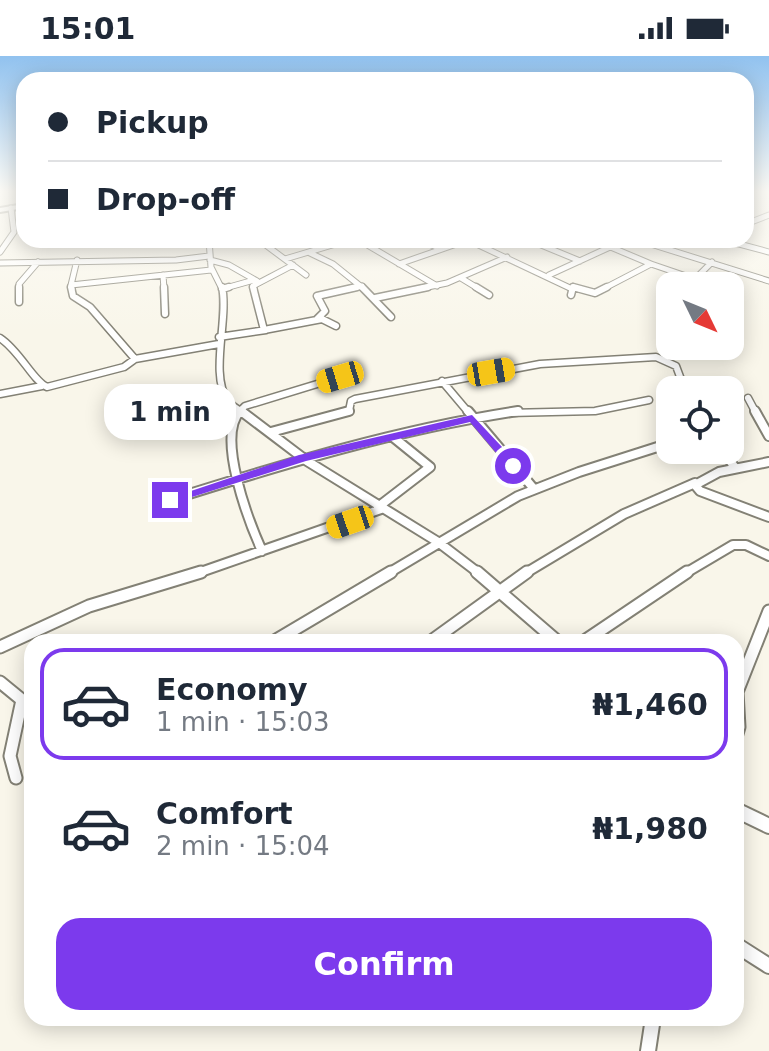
<!DOCTYPE html>
<html lang="en">
<head>
<meta charset="utf-8">
<style>
	:root { --surface:#fff; --page:#f6f6f7; --text:#1f2937; --muted:#747a83; --line:#e0e1e3; --accent:#7c3aed }
	body { margin:0; font-family:"DejaVu Sans",sans-serif; background:var(--page); color:var(--text); height:100vh; display:flex; flex-direction:column; font-size:30px; white-space:nowrap }
	* { box-sizing:border-box; margin:0 }
	p { font-size:26px; color:var(--muted) }
	.icon { flex:none; width:44px; height:44px; fill:none; stroke:currentColor; stroke-width:2; stroke-linecap:round; stroke-linejoin:round }
	.map { position:relative; flex:1; overflow:hidden }
	.details { position:absolute; left:24px; top:578px; width:720px; height:392px; display:flex; flex-direction:column; background:var(--surface); border-radius:24px; box-shadow:0 4px 20px #0003 }
	.details>* { flex:none }
	.hud { position:absolute; left:16px; top:16px; width:738px; height:176px; border-radius:24px; box-shadow:0 4px 20px #0003; display:grid; align-content:center; height:176px; padding:0 32px; background:var(--surface) }
	.needle { width:52px; rotate:133deg }
	.tools { position:absolute; left:656px; top:216px; display:grid; gap:16px }
	.tools a { display:grid; place-items:center; width:88px; height:88px; border-radius:16px; background:var(--surface); box-shadow:0 4px 20px #0003; font-size:40px }
	.end { position:absolute; width:36px; height:36px; margin:-18px; border:10px solid #7c3aed; background:#fff; box-shadow:0 0 0 4px #fff }
	.from { border-radius:50% }
	.bubble { position:absolute; height:56px; border-radius:24px; background:var(--surface); box-shadow:0 4px 20px #0003; font-size:26px; font-weight:700; line-height:56px; text-align:center }
	.car { position:absolute; width:24px; height:48px; margin:-24px -12px; border-radius:10px; box-shadow:0 0 6px 2px #0007; background:linear-gradient(#f5c518 24%,#345 0 40%,#f5c518 0 76%,#345 0 86%,#f5c518 0) }
	.hud b { display:flex; align-items:center; gap:28px; height:76px; font-size:30px }
	.hud b+b { border-top:2px solid var(--line) }
	.hud i { width:20px; height:20px; background:var(--text) }
	ul { padding:14px 0 0; list-style:none }
	li { display:flex; align-items:center; gap:24px; height:112px; margin:0 16px 12px; padding:0 16px; border:4px solid transparent; border-radius:24px }
	li div { flex:1 }
	li b { display:block; font-size:30px }
	li em { font-style:normal; font-weight:700 }
	li.active { border-color:var(--accent) }
	li>.icon { width:72px; height:72px; stroke-width:1.5 }
	.button { display:flex; gap:16px; margin-top:auto; padding:16px 32px }
	.button a { flex:1; height:92px; border-radius:24px; background:var(--accent); color:#fff; font-size:32px; font-weight:700; line-height:92px; text-align:center }
	.status { display:flex; justify-content:space-between; align-items:center; height:56px; padding:0 40px; background:var(--surface); direction:ltr }
	.status svg { height:22px; fill:currentColor }
	.map>svg:first-child { display:block }
	.lines { fill:none; stroke-linecap:round; stroke-linejoin:round }
	.street-far4-casing { stroke:#838175; stroke-width:7 }
	.street-far3-casing { stroke:#838175; stroke-width:9 }
	.street-far2-casing { stroke:#838175; stroke-width:12 }
	.street-far1-casing { stroke:#838175; stroke-width:15 }
	.street-casing { stroke:#838175; stroke-width:18 }
	.primary-casing { stroke:#838175; stroke-width:4 }
	.street-far4 { stroke:#fff; stroke-width:5 }
	.street-far3 { stroke:#fff; stroke-width:6 }
	.street-far2 { stroke:#fff; stroke-width:8 }
	.street-far1 { stroke:#fff; stroke-width:11 }
	.street { stroke:#fff; stroke-width:14 }
	.primary { fill:#fff; fill-rule:evenodd }
	.route { fill:#7c3aed }
</style>
</head>
<body>
<div class="status"><b>15:01</b><svg viewBox="0 0 49 12"><path d="M0 12V9h3v3zM5 12V6h3v6zM10 12V3h3v9zM15 12V0h3v12zM26 1h20v11H26zM47 4h2v5h-2z"/></svg></div>
<div class="map">
<svg width="769" height="995" viewBox="0 0 769 995">
	<rect width="100%" height="100%" fill="#f9f6ea"/>
	<g class="lines">
		<defs>
			<path id="street-far4" d="M746,168L769,159
				M209,184L211,211L222,233
				M259,184L306,219
				M359,184L437,230
				M420,184L441,193
				M468,184L572,233
				M529,184L580,205
				M594,184L651,208
				M638,184L769,225
				M724,184L769,196
				M210,189L230,184
				M0,196L14,176L11,152
				M310,197L333,208L364,233
				M285,203L349,184
				M210,204L229,209L257,225
				M0,207L176,204L209,200
				M399,208L468,184
				M163,219L164,233
				M549,219L610,191
				M461,222L479,233
				M71,229L77,204
				M573,231L580,233
				M19,233V228L38,206
				M72,233L71,229L211,214
				M222,233L254,224
				M254,233L253,230L293,209
				M348,233L362,230
				M418,233L447,227L507,201
				M603,233L651,208L695,223L712,206"/>
			<path id="street-far3" d="M19,231V246
				M71,231L73,240L90,251L135,303
				M164,231L165,258
				M222,231C229,262 209,319 228,345C232,350 239,354 244,357
				M253,231L264,274L322,263L336,270
				M362,231L391,261
				M476,231L489,239
				M573,231L595,237L607,231
				M222,233L229,231
				M571,239L573,231
				M375,242L428,231
				M317,263L325,255L317,240L357,231
				M219,281L266,274
				M0,282C20,295 33,325 47,331L124,311L135,303L219,288
				M442,325L469,357
				M0,338L42,330
				M748,342L756,357
				M238,357L245,350L340,321
				M341,357L349,355L351,345L355,343L540,308L656,301L676,310L685,334
				M505,357L595,355L649,344"/>
			<path id="street-far2" d="M240,355C216,381 249,466 262,495
				M241,355L307,405L438,486L480,518
				M468,355L534,433
				M755,355L769,380
				M271,376L349,355
				M723,394L735,412
				M769,406L719,416L695,429L700,435L769,461
				M170,444C284,408 399,373 518,355
				M378,451L430,411L393,381
				M195,518L381,453
				M387,518L518,440L579,416L670,387
				M524,518L624,458L695,427
				M684,518L733,489H746L769,500"/>
			<path id="street-far1" d="M477,516L558,586
				M273,586L391,516
				M430,586L527,516
				M583,586L687,516
				M0,591L89,550L201,516
				M0,626L22,644L10,700L16,722
				M736,681L739,671L737,636L769,555"/>
			<path id="street" d="M736,754L769,770
				M736,889L769,910
				M648,995L653,962"/>
			<path id="primary" d="M24,148V152L0,156V152Z"/>
		</defs>
		<use href="#street-far4" class="street-far4-casing"/>
		<use href="#street-far3" class="street-far3-casing"/>
		<use href="#street-far2" class="street-far2-casing"/>
		<use href="#street-far1" class="street-far1-casing"/>
		<use href="#street" class="street-casing"/>
		<use href="#primary" class="primary-casing"/>
		<use href="#street-far4" class="street-far4"/>
		<use href="#street-far3" class="street-far3"/>
		<use href="#street-far2" class="street-far2"/>
		<use href="#street-far1" class="street-far1"/>
		<use href="#street" class="street"/>
		<use href="#primary" class="primary"/>
	</g>
	<linearGradient id="sky" x2="0" y2="1"><stop stop-color="#91c2ef"/><stop offset="0.49" stop-color="#fcfbf6"/><stop offset="1" stop-color="#fcfbf6" stop-opacity="0"/></linearGradient>
	<rect width="769" height="276" fill="url(#sky)"/>
	<path class="route" d="M472,359L517,407V412H509L470,366L306,405L170,448L164,444L299,399Z"/>
</svg>
<div class="tools">
<a><svg class="needle" viewBox="-14 -14 28 28"><path d="M0-13l5 13h-10z" fill="#e53935"/><path d="M0 13l5-13h-10z" fill="#747a83"/></svg></a>
<a><svg class="icon" aria-label="locate" viewBox="0 0 24 24"><circle cx="12" cy="12" r="6"/><path d="M12 2v4M12 18v4M2 12h4M18 12h4"/></svg></a>
</div>
<i class="end from" style="left:513px;top:410px"></i>
<i class="end" style="left:170px;top:444px"></i>
<div class="bubble" style="left:104px;top:328px;width:132px">1 min</div>
<i class="car" style="left:491px;top:316px;rotate:80deg"></i>
<i class="car" style="left:340px;top:321px;rotate:253deg"></i>
<i class="car" style="left:350px;top:466px;rotate:251deg"></i>
<div class="hud">
<b><i class="from"></i>Pickup</b>
<b><i></i>Drop-off</b>
</div>
<section class="details">
<ul>
<li class="active"><svg class="icon" aria-label="car" viewBox="0 0 24 24"><path d="M5 17H2v-5l4-1 3-4h7l3 4 3 1v5h-3M9 17h6M6 11h13"/><circle cx="7" cy="17" r="2"/><circle cx="17" cy="17" r="2"/></svg><div><b>Economy</b><p>1 min · 15:03</p></div><em>₦1,460</em></li>
<li><svg class="icon" aria-label="car" viewBox="0 0 24 24"><path d="M5 17H2v-5l4-1 3-4h7l3 4 3 1v5h-3M9 17h6M6 11h13"/><circle cx="7" cy="17" r="2"/><circle cx="17" cy="17" r="2"/></svg><div><b>Comfort</b><p>2 min · 15:04</p></div><em>₦1,980</em></li>
</ul>
<div class="button"><a>Confirm</a></div>
</section>
</div>
</body>
</html>
